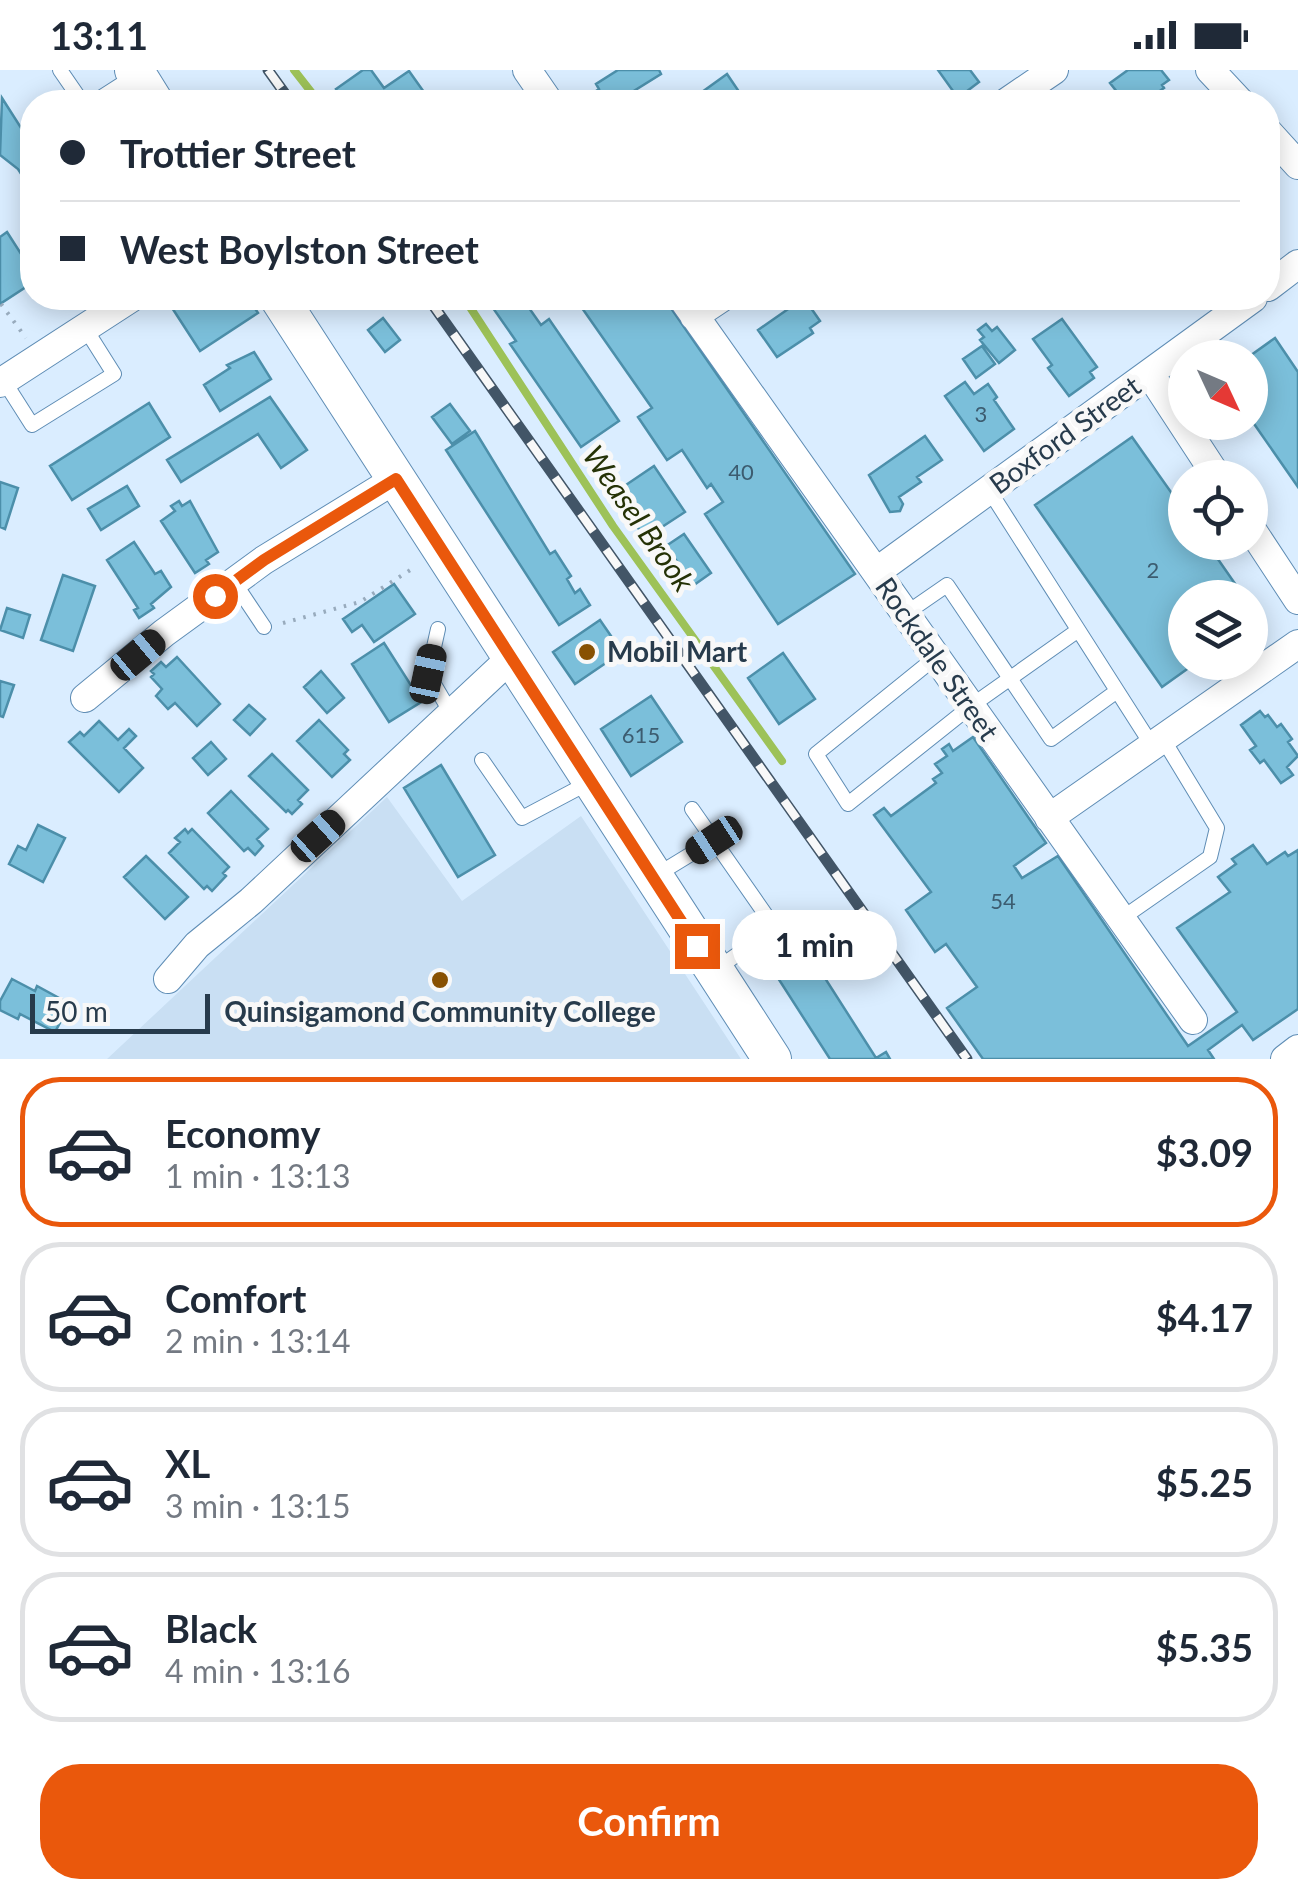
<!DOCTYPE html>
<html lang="en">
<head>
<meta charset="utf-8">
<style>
	:root { --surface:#fff; --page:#f6f6f7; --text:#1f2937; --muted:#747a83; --line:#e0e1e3; --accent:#ea580c }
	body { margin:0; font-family:Lato,sans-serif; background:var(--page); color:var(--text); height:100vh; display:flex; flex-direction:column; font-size:38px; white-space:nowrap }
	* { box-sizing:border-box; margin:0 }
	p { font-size:32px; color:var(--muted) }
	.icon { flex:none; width:55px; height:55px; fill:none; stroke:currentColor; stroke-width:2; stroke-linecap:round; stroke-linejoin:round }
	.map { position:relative; height:989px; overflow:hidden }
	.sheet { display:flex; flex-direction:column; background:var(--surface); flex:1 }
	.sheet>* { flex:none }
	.hud { position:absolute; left:20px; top:20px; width:1260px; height:220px; border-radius:40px; box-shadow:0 5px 25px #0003; display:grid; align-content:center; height:220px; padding:0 40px; background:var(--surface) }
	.needle { width:65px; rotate:134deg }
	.buttons { position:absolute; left:1168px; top:270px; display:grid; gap:20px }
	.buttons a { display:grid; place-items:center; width:100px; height:100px; border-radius:50%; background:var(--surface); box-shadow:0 5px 25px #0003; font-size:50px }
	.scale { position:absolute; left:30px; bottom:25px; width:180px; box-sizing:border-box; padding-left:10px; border:5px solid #273b4c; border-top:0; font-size:28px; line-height:35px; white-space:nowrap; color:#273b4c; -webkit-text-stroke:8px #f8f8f8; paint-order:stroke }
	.end { position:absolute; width:45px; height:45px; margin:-22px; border:12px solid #ea580c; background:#fff; box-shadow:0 0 0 5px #fff }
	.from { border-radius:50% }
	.bubble { position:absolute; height:70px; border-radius:35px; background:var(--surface); box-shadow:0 5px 25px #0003; font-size:32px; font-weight:700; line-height:70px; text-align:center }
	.car { position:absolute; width:30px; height:60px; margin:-30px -15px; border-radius:12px; box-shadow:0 0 8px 2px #0007; background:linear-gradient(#222 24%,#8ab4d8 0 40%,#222 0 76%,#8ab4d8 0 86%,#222 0) }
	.hud b { display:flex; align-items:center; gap:35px; height:95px; font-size:38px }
	.hud b+b { border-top:2px solid var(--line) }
	.hud i { width:25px; height:25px; background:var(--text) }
	ul { padding:18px 0 0; list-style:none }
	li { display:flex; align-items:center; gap:30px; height:150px; margin:0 20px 15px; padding:0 20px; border:5px solid var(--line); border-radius:40px }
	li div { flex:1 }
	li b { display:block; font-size:38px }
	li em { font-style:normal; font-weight:700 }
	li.current { border-color:var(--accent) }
	li>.icon { width:90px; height:90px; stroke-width:1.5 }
	.button { display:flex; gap:20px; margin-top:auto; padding:20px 40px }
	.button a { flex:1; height:115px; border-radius:40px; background:var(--accent); color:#fff; font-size:40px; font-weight:700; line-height:115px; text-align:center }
	.status { display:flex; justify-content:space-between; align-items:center; height:70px; padding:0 50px; background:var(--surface); direction:ltr }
	.status svg { height:28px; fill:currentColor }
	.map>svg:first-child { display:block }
	.built { fill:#c9dff3 }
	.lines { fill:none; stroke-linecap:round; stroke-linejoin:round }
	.stream { stroke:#9dc258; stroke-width:8 }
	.building { fill:#7bbfda; stroke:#4c8faa; stroke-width:2.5 }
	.lane-casing { stroke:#5f8db5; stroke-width:16 }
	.street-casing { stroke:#5f8db5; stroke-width:30 }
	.secondary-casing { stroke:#5f8db5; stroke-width:40 }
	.path { stroke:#98abbd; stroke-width:4; stroke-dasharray:2.5 8; stroke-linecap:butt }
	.lane { stroke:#fff; stroke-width:14 }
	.street { stroke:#fff; stroke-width:28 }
	.secondary { stroke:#fff; stroke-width:38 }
	.rail-casing { stroke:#425567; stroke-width:11 }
	.rail { stroke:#f8f8f8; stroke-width:8; stroke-dasharray:22; stroke-linecap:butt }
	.route { stroke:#ea580c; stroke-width:12 }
	.poi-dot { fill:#885102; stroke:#f8f8f8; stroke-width:4 }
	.labels { text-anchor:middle; stroke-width:10; stroke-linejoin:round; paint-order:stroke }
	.number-label { font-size:22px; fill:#3c5c70 }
	.street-label { font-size:28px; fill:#273b4c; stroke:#f8f8f8 }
	.poi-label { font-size:28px; font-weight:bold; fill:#273b4c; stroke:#f8f8f8; text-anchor:start }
	.water-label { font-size:30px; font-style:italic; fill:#253206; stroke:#f8f8f8 }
</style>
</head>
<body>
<div class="status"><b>13:11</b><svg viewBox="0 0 49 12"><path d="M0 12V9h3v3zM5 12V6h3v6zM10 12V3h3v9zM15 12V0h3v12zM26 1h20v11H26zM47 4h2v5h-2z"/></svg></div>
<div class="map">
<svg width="1298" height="989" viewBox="0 0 1298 989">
	<rect width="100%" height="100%" fill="#daedff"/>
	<path class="built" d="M387,727L462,831L581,746L741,989H107Z"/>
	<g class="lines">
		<path class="stream" d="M294,0L319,32
			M464,228L613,456L782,691"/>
	</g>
	<path class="building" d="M363,0H371L384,18L409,1L431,32H345L336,19Z
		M618,0H659L661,4L616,32H599L593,23L599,19L596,14Z
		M938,0H970L979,12L958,28Z
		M1128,0H1161L1169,10L1162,15L1164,18L1144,32H1125L1110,13Z
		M727,4L744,29L739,32H693L691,30Z
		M2,28L32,75V121L18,99L0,85Z
		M7,162L32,201V213L0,234V167Z
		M170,228H248L258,243L200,281L167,230Z
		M486,228H522L541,255L549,249L619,351L581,377L510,274L516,271Z
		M575,228H664L855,504L778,554L705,444L723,432L711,414L707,418L682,380L667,390L638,347L652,338Z
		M804,228L820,251L810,258L813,263L777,287L758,260Z
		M383,248L400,270L385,282L368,260Z
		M1062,249L1097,297L1090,302L1094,308L1069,326L1048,298L1052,295L1033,269Z
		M986,254L992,261L997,257L1015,280L999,293L980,270L984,267L978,260Z
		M1275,268L1298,302V417L1250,348V288H1247Z
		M982,276L995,294L976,308L963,289Z
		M254,282L271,309L220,341L204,315L230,298L227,295Z
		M965,312L974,324L988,314L997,327L994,330L1014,359L984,381L945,326Z
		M270,327L307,380L281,398L258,364L181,412L167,390Z
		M149,333L170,367L72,430L50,396Z
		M450,334L470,361L452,374L432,347Z
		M475,361L550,484L555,481L571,506L567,509L575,523L580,519L590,535L559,555L446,380Z
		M925,366L942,390L917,407L921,412L899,427L903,434L900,441L890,442L869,405Z
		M1132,367L1185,442V472H1206L1245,528H1185V592H1197L1162,617L1035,435Z
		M654,396L685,442L645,468L614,423Z
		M0,412L18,418L5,459L0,457Z
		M127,416L139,436L101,460L88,439Z
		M179,431L182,436L190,431L218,482L206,490L209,494L195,503L161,451L175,441L171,436Z
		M684,464L711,503L694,515L666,476Z
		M134,472L155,504L161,501L171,517L151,534L154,538L139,548L134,540L138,538L107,490Z
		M63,505L95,516L73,581L41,570Z
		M394,514L415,544L374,572L362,555L352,562L343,549Z
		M7,538L30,545L23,568L0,560Z
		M600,550L622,582L575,614L553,582Z
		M384,573L412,617L416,614L426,629L389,652L352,594Z
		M783,583L815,629L779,654L748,608Z
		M177,587L220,634L197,656L175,633L168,639L156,626L162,619L151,607L154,604L151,601L161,592L166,597Z
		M321,601L344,628L327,643L304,617Z
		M0,611L14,615L3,647L0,646Z
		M651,626L682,672L631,706L601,659Z
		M249,635L265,649L250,665L234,650Z
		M1260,641L1265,647L1268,645L1277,657L1281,654L1292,669L1288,672L1298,686L1287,697L1293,705L1281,713L1264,690L1260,693L1250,680L1256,676L1241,655Z
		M319,650L348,680L344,684L350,690L332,707L297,671Z
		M99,651L118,670L129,659L136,666L124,678L143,698L119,722L69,672L80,662L84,666Z
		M973,667L1046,773L1014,796L1022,808L1058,786L1188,976L1237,942L1177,858L1230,822L1218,807L1236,794L1232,789L1253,775L1267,794L1285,782L1288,786L1298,780V939L1253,970L1242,955L1208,980L1214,989H983L947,938L977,917L946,874L935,882L906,840L931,822L874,745L884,738L891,746L936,713L933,709L942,703L935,694L947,686L942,679L949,674L953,681Z
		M211,672L226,689L208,705L193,688Z
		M272,684L308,720L298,730L302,734L292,744L288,740L286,742L249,706Z
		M441,695L495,785L458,807L404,718Z
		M231,721L268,759L257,769L263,776L255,785L248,778L244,781L208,743Z
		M38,755L65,768L43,812L9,794L18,776L26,780Z
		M185,759L188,763L192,759L229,797L223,803L226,806L212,821L207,816L204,819L169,783L180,772L175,768Z
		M146,786L188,827L165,849L124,807Z
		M793,858L876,988L886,982L890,989H830L760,880Z
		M12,909L35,921L37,916L70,934L55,962L20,944L18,949L0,940V931Z"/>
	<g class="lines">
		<defs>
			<path id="lane" d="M60,0L82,32
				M94,32L136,5
				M4,311L32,355L114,304L85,258
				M989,420L1153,677
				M234,512L264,557
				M905,544L947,515L1051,669L1117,621
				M438,559L428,604L451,643
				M936,587L816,684L848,734L971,636L1077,561
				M482,690L522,748L590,712
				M692,739L775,858L718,898
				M655,806L714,770
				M1121,849L1210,787L1217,758L1163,669"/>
			<path id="street" d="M527,0L549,32
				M1210,0L1240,32
				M1007,32L1054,0
				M1268,62L1298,95
				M1268,217L1298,194
				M682,228L1193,950
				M694,246L721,228
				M1150,304L1218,408
				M0,313L131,228
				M1250,457L1298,530
				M876,502L1253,228
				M85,628L164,563L264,490L396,409
				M1049,748L1298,574
				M168,909L197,875L251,831L511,588
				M1285,989L1298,979"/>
			<path id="secondary" d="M134,0L154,32
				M279,228L772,989"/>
		</defs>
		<use href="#lane" class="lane-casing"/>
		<use href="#street" class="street-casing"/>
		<use href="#secondary" class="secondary-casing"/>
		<path class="path" d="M1,234L26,268
			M283,553L360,532L415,497"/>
		<use href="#lane" class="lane"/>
		<use href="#street" class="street"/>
		<use href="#secondary" class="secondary"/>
		<defs>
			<path id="rail" d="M268,0L291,32
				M428,228L967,989"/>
		</defs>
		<use href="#rail" class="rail-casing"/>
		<use href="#rail" class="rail"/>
	</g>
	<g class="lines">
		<path class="route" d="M215,526L264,490L396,409L697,876"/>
	</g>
	<g class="poi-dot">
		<circle cx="587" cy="582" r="10"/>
		<circle cx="440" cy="910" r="10"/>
	</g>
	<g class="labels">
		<g class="number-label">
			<text x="981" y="352">3</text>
			<text x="741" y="410">40</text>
			<text x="1153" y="508">2</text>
			<text x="641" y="673">615</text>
			<text x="1003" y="839">54</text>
		</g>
		<g class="street-label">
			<text transform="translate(1065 365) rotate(-36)" y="10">Boxford Street</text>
			<text transform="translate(937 589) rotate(55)" y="10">Rockdale Street</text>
		</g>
		<g class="poi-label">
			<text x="607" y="592">Mobil Mart</text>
			<text x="440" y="952" text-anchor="middle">Quinsigamond Community College</text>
		</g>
		<g class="water-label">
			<text transform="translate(638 449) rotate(55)" y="10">Weasel Brook</text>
		</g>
	</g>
</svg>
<div class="buttons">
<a><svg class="needle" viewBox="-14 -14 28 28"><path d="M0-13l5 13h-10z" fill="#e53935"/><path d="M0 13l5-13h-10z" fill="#747a83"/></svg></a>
<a><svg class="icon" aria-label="locate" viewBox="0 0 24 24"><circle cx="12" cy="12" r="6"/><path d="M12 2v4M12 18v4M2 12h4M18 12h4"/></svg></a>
<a><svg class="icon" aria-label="layers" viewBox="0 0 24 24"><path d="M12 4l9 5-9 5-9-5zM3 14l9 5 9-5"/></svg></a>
</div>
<div class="scale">50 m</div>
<i class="end from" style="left:215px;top:526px"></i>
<i class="end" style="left:697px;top:876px"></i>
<div class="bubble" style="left:732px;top:840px;width:165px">1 min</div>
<i class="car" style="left:138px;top:585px;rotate:50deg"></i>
<i class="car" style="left:428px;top:604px;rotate:12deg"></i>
<i class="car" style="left:318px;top:766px;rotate:48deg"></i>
<i class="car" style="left:714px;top:770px;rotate:237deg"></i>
<div class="hud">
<b><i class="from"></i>Trottier Street</b>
<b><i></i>West Boylston Street</b>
</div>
</div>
<section class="sheet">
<ul>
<li class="current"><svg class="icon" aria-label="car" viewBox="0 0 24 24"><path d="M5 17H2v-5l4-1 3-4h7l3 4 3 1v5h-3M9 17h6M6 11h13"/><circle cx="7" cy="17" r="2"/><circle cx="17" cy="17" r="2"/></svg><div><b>Economy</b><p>1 min · 13:13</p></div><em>$3.09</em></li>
<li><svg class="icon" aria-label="car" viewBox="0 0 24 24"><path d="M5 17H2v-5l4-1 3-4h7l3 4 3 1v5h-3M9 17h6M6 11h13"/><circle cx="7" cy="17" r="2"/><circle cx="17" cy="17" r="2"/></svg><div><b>Comfort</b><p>2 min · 13:14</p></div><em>$4.17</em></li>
<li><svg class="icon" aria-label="car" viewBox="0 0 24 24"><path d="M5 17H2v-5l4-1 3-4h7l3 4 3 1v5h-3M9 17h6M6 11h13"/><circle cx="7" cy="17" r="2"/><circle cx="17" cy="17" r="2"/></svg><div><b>XL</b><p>3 min · 13:15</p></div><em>$5.25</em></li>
<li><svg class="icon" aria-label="car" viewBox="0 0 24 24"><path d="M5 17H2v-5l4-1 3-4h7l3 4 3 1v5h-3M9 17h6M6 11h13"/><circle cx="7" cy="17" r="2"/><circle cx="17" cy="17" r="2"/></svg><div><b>Black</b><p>4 min · 13:16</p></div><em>$5.35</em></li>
</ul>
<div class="button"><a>Confirm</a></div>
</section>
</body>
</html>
